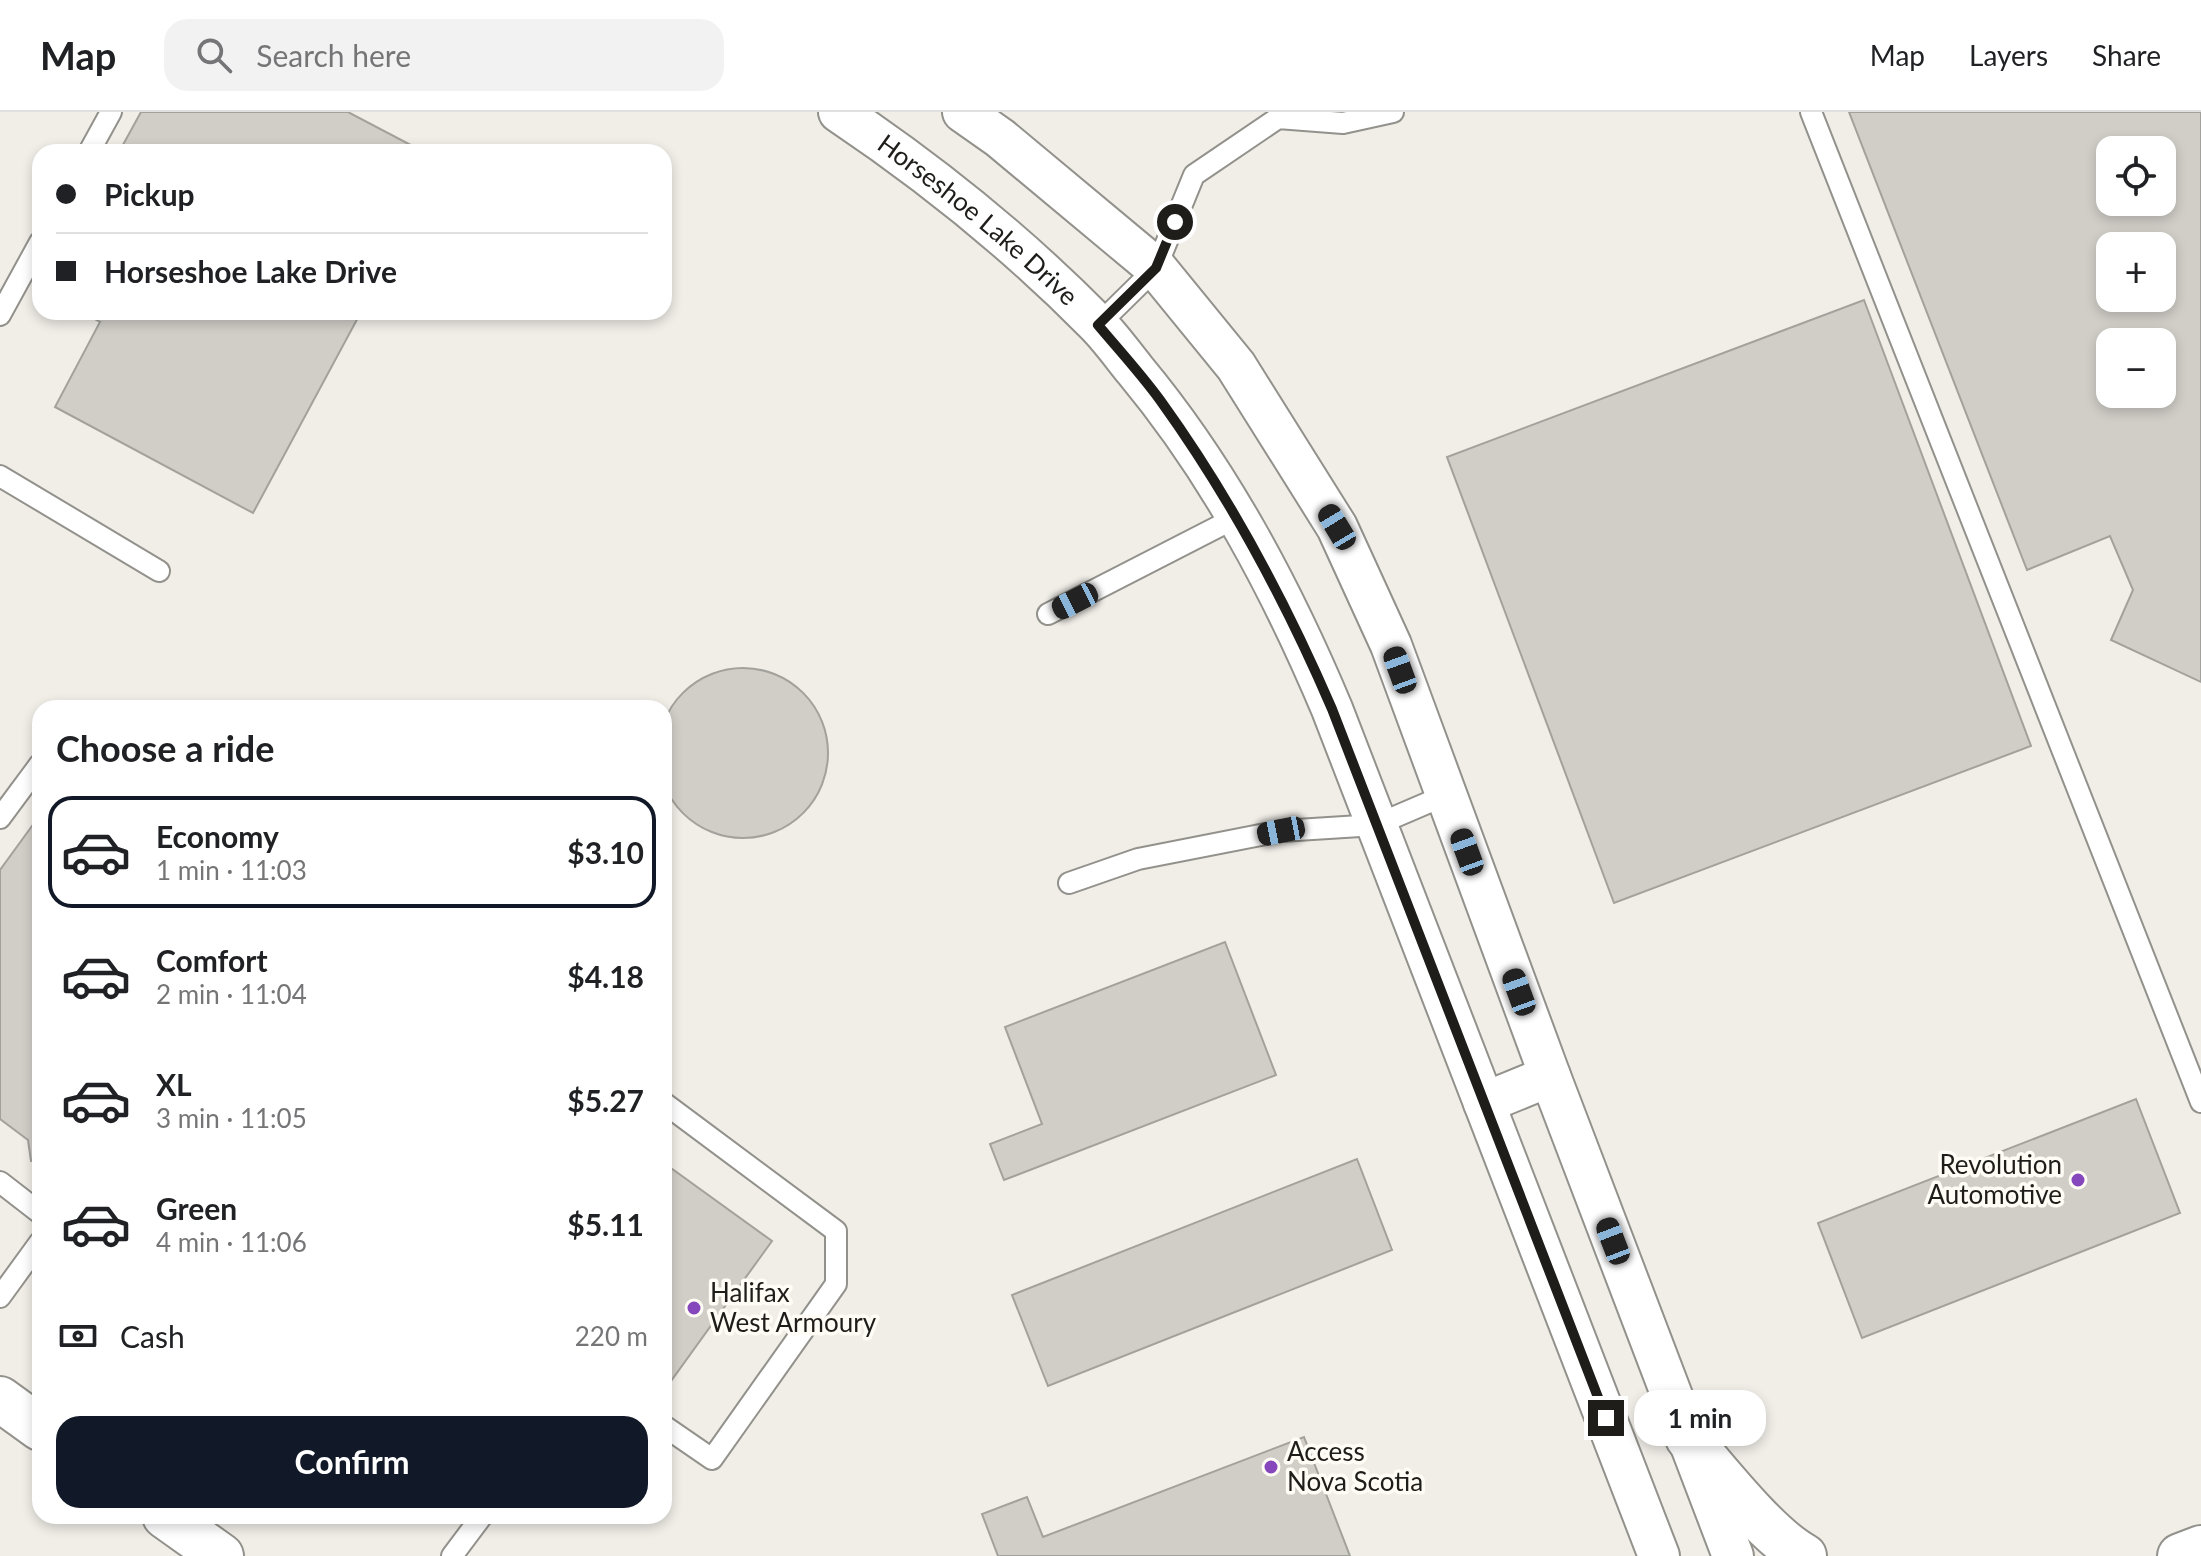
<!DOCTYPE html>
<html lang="en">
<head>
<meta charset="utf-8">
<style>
	:root { --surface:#fff; --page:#f2f2f2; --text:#202124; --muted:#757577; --line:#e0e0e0; --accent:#111827 }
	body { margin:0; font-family:Lato,sans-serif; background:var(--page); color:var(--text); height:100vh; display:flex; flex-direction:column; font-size:30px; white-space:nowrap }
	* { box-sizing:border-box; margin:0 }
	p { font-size:26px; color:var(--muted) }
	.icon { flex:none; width:44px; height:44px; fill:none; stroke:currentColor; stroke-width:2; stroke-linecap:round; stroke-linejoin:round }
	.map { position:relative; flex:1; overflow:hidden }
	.panel { position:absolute; left:32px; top:588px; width:640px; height:824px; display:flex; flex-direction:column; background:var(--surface); border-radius:24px; box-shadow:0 4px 12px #0003 }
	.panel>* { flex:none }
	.banner { position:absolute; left:32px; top:32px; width:640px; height:176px; border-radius:24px; box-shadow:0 4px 12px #0003; display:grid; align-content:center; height:176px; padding:0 24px; background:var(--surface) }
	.fabs { position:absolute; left:2096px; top:24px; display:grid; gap:16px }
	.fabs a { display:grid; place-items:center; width:80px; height:80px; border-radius:16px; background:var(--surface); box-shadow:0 4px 12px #0003; font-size:40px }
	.end { position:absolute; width:36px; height:36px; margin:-18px; border:10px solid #1e1d1a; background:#fff; box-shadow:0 0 0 4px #fff }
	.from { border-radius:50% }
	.bubble { position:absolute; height:56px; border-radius:24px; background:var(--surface); box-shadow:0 4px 12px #0003; font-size:26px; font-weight:700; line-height:56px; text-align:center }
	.car { position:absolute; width:24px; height:48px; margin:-24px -12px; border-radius:10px; box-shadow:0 0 6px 2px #0007; background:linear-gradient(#222 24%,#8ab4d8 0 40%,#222 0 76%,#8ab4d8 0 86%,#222 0) }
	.banner b { display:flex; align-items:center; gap:28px; height:76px; font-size:30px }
	.banner b+b { border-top:2px solid var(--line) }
	.banner i { width:20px; height:20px; background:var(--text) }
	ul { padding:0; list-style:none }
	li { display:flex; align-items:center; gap:24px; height:112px; margin:0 16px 12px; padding:0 8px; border:4px solid transparent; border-radius:24px }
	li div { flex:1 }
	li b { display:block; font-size:30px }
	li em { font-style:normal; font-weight:700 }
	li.on { border-color:var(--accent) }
	li>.icon { width:72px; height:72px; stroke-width:1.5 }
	h2 { padding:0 24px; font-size:36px; line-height:96px }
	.pay { display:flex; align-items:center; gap:20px; height:88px; padding:0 24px; font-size:30px }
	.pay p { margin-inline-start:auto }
	.button { display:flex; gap:16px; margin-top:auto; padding:16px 24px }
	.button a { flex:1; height:92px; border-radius:24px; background:var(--accent); color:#fff; font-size:32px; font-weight:700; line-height:92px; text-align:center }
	header { display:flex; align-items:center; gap:48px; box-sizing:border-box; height:112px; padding:0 40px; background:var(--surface); border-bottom:2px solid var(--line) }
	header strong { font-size:38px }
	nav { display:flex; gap:44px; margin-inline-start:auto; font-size:28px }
	.search { width:560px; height:72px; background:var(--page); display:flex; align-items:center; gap:20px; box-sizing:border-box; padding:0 28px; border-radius:24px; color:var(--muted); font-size:30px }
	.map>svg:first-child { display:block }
	.building { fill:#d1cec8; stroke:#a3a19b; stroke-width:2; fill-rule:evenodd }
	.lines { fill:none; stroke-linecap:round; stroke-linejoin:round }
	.service-casing { stroke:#93918b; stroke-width:24 }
	.minor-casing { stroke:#93918b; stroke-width:44 }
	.tertiary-casing { stroke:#93918b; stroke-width:48 }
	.service { stroke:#fff; stroke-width:20 }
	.minor { stroke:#fff; stroke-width:40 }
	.tertiary { stroke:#fff; stroke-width:44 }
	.route { stroke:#1e1d1a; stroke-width:10 }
	.poi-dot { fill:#8747bc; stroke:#fefcf5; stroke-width:3 }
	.labels { text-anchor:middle; stroke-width:7; stroke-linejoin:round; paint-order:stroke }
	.street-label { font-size:26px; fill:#1e1d1a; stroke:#fefcf5 }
	.poi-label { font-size:26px; fill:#1e1d1a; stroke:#fefcf5; text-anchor:start }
</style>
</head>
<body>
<header>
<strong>Map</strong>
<div class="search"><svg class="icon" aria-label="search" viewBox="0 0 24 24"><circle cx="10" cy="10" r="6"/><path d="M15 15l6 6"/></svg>Search here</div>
<nav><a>Map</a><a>Layers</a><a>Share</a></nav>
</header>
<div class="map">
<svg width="2201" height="1444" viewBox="0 0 2201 1444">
	<rect width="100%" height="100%" fill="#f1eee8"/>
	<path class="building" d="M141,0H348L424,40H119Z
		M1849,0H2201V570L2111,528L2133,478L2110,424L2027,458ZM2110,38H2162V90H2110ZM2110,134H2162V186H2110ZM2110,230H2162V282H2110Z
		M1864,188L2031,634L1614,791L1447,345Z
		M82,200H361L253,401L55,295L100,210Z
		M658 641a85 85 0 1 1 170 0a85 85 0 1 1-170 0Z
		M40,703V1048L31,1049L28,1028L0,1007V758Z
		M1225,830L1276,963L1004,1068L990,1032L1042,1012L1005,915Z
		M2136,987L2180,1101L1862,1226L1818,1111Z
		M1357,1047L1392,1138L1048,1274L1012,1183Z
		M664,1051L772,1129L671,1269L664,1264Z
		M1304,1325L1350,1444H998L982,1402L1027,1385L1043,1425Z"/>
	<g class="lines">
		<defs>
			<path id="service" d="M1811,0L2201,990
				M89,40L111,0
				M0,203L40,130
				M1098,213L1156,156L1194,63L1278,6L1343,11L1393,0
				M0,364L159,459
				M1048,502L1237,405
				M0,706L40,652
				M1069,771L1138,747L1281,719L1376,713L1446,683
				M664,991L836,1119V1172L712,1347L664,1314
				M0,1070L40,1101
				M0,1185L40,1130
				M452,1444L482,1404"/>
			<g id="minor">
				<path id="s1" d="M839,0C930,61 1019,133 1096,211C1110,225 1122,242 1135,258C1219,359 1281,476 1332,597L1659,1444"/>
				<path d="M963,0L1000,26L1156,156L1236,254L1337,415L1391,533L1550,964L1733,1444"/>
				<path d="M1484,991L1550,964"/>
			</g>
			<path id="tertiary" d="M0,1287L40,1316
				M1688,1326C1717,1359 1767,1424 1804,1444
				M165,1404L221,1444
				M2180,1444L2201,1436"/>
		</defs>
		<use href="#service" class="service-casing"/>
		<use href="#minor" class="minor-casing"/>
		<use href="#tertiary" class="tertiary-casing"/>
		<use href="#service" class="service"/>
		<use href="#minor" class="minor"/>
		<use href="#tertiary" class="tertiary"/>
	</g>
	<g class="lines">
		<path class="route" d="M1175,110L1156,156L1098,213C1119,238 1141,262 1160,288C1230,385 1285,488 1332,597L1606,1306"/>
	</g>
	<g class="poi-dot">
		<circle cx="2078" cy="1068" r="8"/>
		<circle cx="694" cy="1196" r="8"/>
		<circle cx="1271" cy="1355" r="8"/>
	</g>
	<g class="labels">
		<g class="street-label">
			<text dy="9" stroke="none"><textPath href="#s1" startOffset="176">Horseshoe Lake Drive</textPath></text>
		</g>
		<g class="poi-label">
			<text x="2062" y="1062" text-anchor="end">Revolution<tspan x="2062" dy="30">Automotive</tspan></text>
			<text x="710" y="1190">Halifax<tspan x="710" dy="30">West Armoury</tspan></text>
			<text x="1287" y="1349">Access<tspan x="1287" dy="30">Nova Scotia</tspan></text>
		</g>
	</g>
</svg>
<div class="fabs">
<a><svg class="icon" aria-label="locate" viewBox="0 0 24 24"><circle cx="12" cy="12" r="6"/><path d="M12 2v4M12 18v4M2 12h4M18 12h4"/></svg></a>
<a>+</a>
<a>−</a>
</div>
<i class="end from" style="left:1175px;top:110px"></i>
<i class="end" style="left:1606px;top:1306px"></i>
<div class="bubble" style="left:1634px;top:1278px;width:132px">1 min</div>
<i class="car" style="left:1337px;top:415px;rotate:329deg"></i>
<i class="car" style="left:1075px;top:489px;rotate:243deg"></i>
<i class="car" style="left:1400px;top:558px;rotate:340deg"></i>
<i class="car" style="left:1281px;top:719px;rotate:259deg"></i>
<i class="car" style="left:1467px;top:740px;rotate:340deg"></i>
<i class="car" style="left:1519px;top:880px;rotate:340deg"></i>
<i class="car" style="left:1613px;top:1129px;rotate:339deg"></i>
<div class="banner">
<b><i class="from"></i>Pickup</b>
<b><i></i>Horseshoe Lake Drive</b>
</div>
<section class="panel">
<h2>Choose a ride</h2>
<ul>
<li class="on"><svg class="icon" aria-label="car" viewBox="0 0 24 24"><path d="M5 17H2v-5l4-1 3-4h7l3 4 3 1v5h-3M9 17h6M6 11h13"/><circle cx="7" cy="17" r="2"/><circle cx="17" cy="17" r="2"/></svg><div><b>Economy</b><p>1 min · 11:03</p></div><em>$3.10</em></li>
<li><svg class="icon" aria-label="car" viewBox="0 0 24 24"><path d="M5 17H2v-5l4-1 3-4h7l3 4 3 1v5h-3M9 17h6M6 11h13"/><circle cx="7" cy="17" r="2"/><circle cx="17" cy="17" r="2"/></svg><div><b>Comfort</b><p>2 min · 11:04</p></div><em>$4.18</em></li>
<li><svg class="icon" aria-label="car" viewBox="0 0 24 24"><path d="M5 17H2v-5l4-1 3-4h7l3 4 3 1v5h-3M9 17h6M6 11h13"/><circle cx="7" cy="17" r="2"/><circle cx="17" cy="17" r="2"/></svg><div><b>XL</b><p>3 min · 11:05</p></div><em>$5.27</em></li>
<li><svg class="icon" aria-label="car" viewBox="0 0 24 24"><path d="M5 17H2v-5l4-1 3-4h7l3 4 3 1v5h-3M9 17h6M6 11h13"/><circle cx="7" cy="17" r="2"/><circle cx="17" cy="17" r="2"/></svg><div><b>Green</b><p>4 min · 11:06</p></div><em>$5.11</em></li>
</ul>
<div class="pay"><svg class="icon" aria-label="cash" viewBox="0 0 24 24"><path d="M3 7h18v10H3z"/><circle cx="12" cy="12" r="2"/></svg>Cash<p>220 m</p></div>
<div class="button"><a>Confirm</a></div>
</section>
</div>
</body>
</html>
